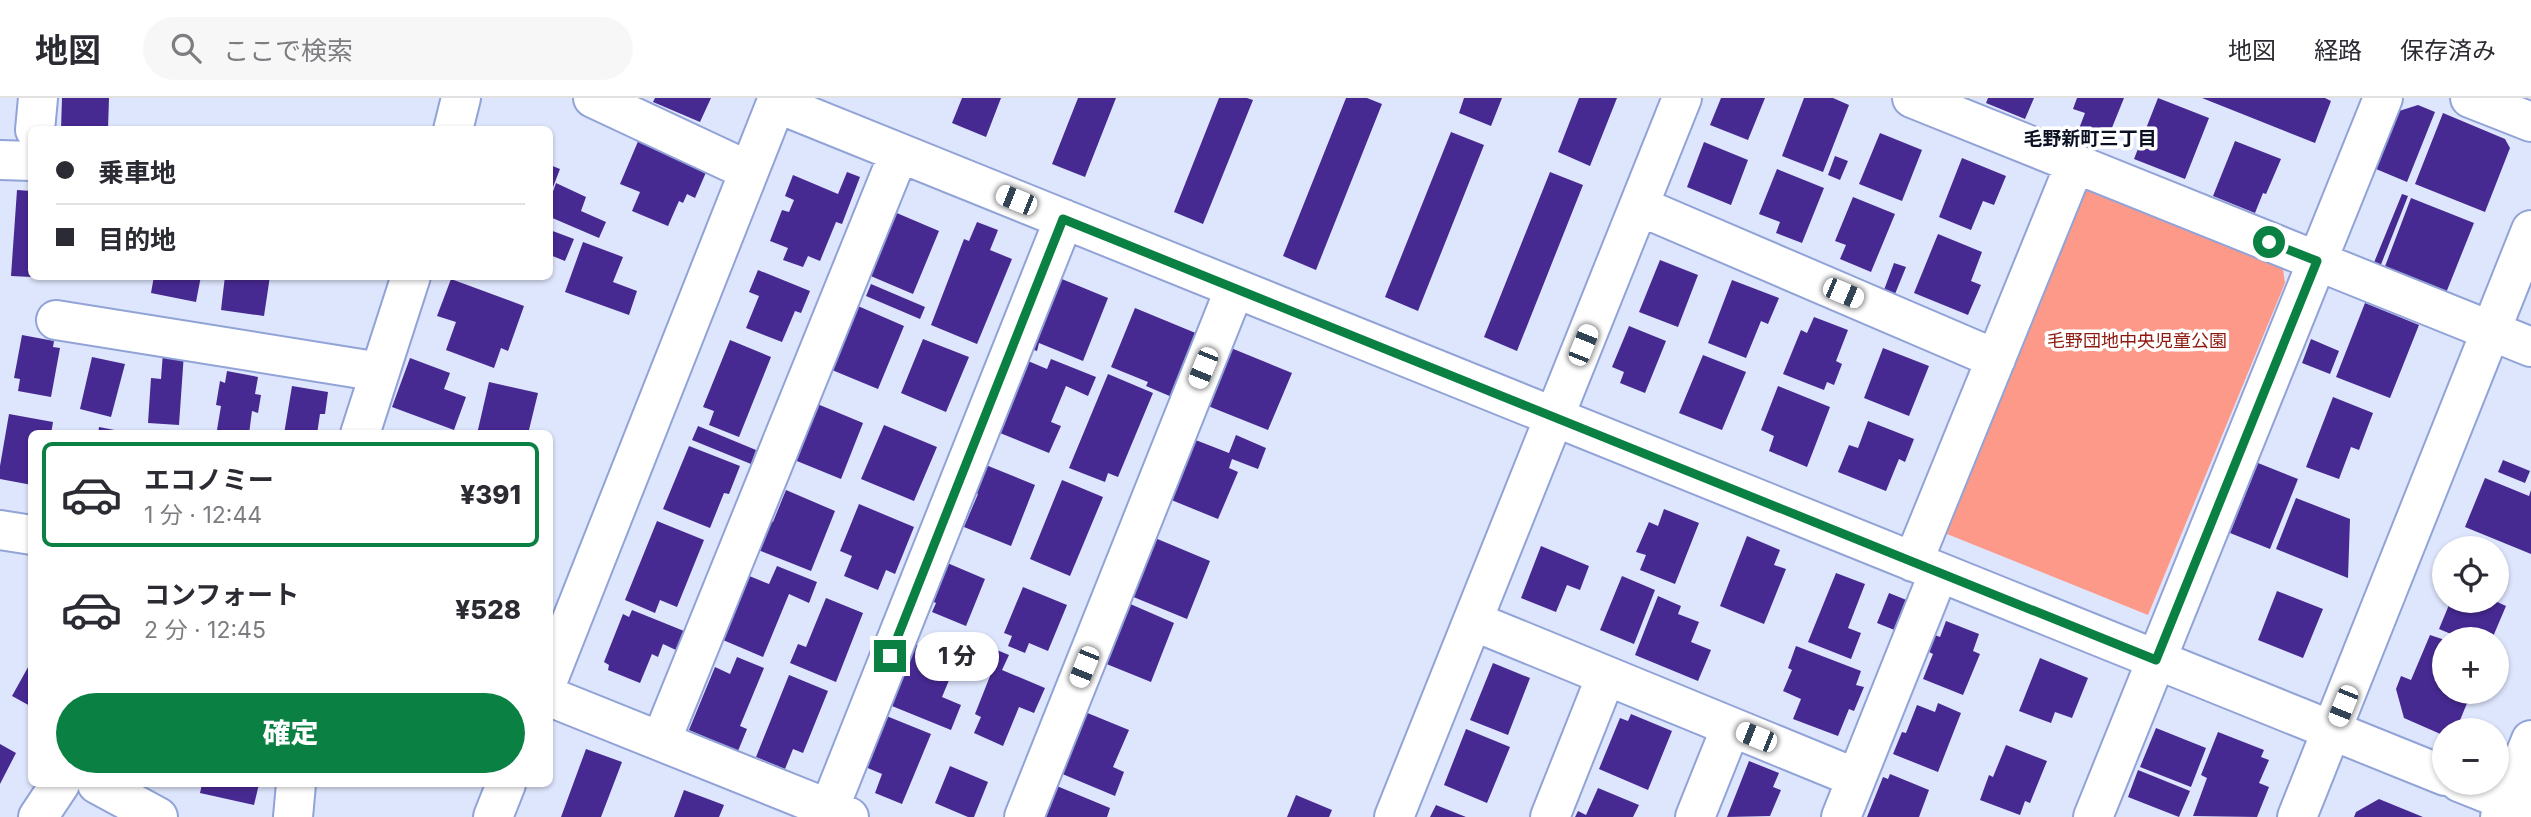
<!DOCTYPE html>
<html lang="ja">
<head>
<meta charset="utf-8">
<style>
	:root { --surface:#fff; --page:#f7f7f7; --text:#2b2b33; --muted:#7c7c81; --line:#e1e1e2; --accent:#0b8043 }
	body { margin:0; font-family:Inter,"Noto Sans JP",sans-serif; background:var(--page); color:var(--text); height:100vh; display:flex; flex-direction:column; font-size:26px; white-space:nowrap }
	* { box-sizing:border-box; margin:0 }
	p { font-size:23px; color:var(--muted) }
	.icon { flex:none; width:38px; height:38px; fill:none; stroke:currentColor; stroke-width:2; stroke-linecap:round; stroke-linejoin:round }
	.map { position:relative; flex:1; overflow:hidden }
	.sheet { position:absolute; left:28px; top:332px; width:525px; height:357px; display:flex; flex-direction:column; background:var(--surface); border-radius:10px; box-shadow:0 2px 5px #0004 }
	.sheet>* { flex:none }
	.hud { position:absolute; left:28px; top:28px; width:525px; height:154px; border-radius:10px; box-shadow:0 2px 5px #0004; display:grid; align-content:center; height:154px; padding:0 28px; background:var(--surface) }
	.tools { position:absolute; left:2432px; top:438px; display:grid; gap:14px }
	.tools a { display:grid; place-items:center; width:77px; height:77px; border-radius:50%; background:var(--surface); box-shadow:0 2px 5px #0004; font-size:35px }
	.end { position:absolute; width:32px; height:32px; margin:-16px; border:9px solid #0b8043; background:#fff; box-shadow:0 0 0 4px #fff }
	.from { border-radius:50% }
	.bubble { position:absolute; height:49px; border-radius:24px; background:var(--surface); box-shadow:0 2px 5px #0004; font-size:23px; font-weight:800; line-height:49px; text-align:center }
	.car { position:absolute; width:21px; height:42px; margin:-21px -10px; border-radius:9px; box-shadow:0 0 5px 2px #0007; background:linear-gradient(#fff 24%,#345 0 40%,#fff 0 76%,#345 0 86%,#fff 0) }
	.hud b { display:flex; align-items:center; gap:24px; height:66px; font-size:26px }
	.hud b+b { border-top:2px solid var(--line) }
	.hud i { width:18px; height:18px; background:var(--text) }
	ul { padding:12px 0 0; list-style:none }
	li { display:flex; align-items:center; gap:21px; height:105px; margin:0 14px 10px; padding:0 14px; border:4px solid transparent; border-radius:10px }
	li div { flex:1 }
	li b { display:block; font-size:26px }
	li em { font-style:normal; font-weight:800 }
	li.on { border-color:var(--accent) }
	li>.icon { width:63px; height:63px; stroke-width:1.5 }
	.button { display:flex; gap:14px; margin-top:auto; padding:14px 28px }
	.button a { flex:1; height:80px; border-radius:42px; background:var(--accent); color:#fff; font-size:28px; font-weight:800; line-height:80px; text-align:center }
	header { display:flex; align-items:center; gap:42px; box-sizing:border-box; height:98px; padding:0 35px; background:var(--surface); border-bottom:2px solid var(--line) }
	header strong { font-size:33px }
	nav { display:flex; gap:38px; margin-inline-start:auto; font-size:24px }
	.search { width:490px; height:63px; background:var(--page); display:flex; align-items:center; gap:18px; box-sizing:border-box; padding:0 24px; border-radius:38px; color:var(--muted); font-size:26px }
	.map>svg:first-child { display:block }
	.green { fill:#fd9989 }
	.building { fill:#472992 }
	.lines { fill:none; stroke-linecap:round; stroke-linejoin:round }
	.minor-casing { stroke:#91a3d7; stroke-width:42 }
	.minor { stroke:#fff; stroke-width:38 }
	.route { stroke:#0b8043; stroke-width:9 }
	.labels { text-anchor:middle; stroke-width:7; stroke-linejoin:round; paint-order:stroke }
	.park-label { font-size:18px; fill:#8e180f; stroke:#fff }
	.neighbourhood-label { font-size:19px; font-weight:bold; fill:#0b1123; stroke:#fff }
</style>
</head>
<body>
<header>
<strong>地図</strong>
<div class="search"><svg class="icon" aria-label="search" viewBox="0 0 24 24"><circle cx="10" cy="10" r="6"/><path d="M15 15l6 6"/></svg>ここで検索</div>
<nav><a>地図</a><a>経路</a><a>保存済み</a></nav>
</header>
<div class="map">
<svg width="2531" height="719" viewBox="0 0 2531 719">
	<rect width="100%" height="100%" fill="#dee6fd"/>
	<path class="green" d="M2087,88L2282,165L2285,185L2148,517L1937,432Z"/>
	<path class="building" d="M62,0H109L108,32L61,31Z
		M655,0H711L700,24L653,4Z
		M962,0H1001L986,39L952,25Z
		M1078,0H1116L1085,79L1052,66Z
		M1219,0H1247L1253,2L1203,126L1174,114Z
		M1346,0H1367L1382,6L1316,172L1283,158Z
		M1464,0H1502L1491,28L1459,15Z
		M1579,0H1617L1590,68L1558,54Z
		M1721,0H1765L1748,42L1710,27Z
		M1804,0H1833L1849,7L1823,74L1782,58Z
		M1988,0H2034L2025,21L1986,5Z
		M2077,0H2124L2105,47L2077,36L2085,15L2073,11Z
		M2158,0L2209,20L2185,81L2134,61Z
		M2202,0H2325L2331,3L2315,45Z
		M2418,7L2435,14L2407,84L2376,71L2399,13Z
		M2443,15L2505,41L2510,50L2485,114L2415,86Z
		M642,34L707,72L695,100L687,96L683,105L679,103L668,128L632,113L640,94L620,86Z
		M1451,34L1484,47L1418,213L1385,199Z
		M1880,35L1922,52L1902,103L1859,86Z
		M2235,43L2281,61L2266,96L2263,95L2255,115L2213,98Z
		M1704,44L1748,62L1731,107L1687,89Z
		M1835,58L1848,63L1840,82L1828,77Z
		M1962,60L2006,78L1994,107L1983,103L1971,132L1939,119Z
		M550,67L560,71L550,97Z
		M1777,71L1824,90L1802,145L1776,135L1780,124L1759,116Z
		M847,74L860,79L842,126L836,124L820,163L808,158L803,169L783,162L788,150L770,143L782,112L789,114L794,102L785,98L793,77L838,96Z
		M1550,74L1583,87L1517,253L1484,239Z
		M556,85L586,99L581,113L606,124L599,140L550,119V102Z
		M17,92L32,93V179L11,178Z
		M2402,96L2408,98L2380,169L2373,167Z
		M1853,99L1895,116L1871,174L1840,161L1846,147L1835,143Z
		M2411,100L2474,125L2446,195L2384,171Z
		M892,113L939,133L913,196L866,176Z
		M977,124L998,132L990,152L1012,161L977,246L931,227L964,141L969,143Z
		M550,132L574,141L565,163L550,157Z
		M1938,136L1982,154L1971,183L1981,187L1968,217L1914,195Z
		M583,144L623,159L613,184L637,193L629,217L565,194Z
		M1660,162L1698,177L1678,229L1639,214Z
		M1894,165L1906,169L1895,196L1884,192Z
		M758,172L810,193L801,215L795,213L782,244L746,230L759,198L749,194Z
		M154,178H201L196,204L151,195Z
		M225,178H270L264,218L221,212Z
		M1057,179L1108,200L1083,263L1039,245L1037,253L1028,250Z
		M451,181L524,208L508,253L501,250L494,270L446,252L456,224L437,218Z
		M1732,182L1779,200L1768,226L1761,223L1746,260L1708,245Z
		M871,186L925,209L920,221L866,198Z
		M2365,205L2419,227L2390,300L2336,279Z
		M858,208L904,228L878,291L832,272Z
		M1135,210L1198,236L1172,299L1146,288L1148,284L1111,269Z
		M1814,219L1848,232L1836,263L1842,266L1834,287L1827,284L1824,292L1783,276L1801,232L1807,235Z
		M1629,228L1666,243L1645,295L1620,285L1624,274L1612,269Z
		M22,237L54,243L53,249L60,250L51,299L18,293L20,281L14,280Z
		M923,241L969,259L946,314L901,295Z
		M2311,241L2339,253L2330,276L2302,265Z
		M730,242L771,259L739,339L709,327L714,313L703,309Z
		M1231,250L1292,275L1268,332L1208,308Z
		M1883,250L1929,268L1909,318L1864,300Z
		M163,254L184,255L179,327L148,325L151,280L161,281Z
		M1703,257L1746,274L1722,332L1679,315Z
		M92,259L125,266L111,319L80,311Z
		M410,260L450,275L444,291L466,299L454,332L392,309Z
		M1021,260L1047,271L1051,261L1096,279L1088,298L1066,288L1051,324L1061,328L1049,355L1000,335L1013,302L1005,299Z
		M227,273L258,279L255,296L261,297L258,315L252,313L249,336L217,332L221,308L216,307L220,283L225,285Z
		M1108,276L1153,295L1118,379L1108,375L1105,384L1069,370Z
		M489,284L538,295L528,336H477Z
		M292,288L328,294L325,316H320L317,336H284Z
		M1778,288L1830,309L1807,369L1769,353L1774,338L1761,332Z
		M2333,299L2373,315L2359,352L2351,349L2339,381L2306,369Z
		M815,305L863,325L841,381L792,361Z
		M9,316L53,324L51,336H32V387L0,381V368Z
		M1868,323L1914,341L1905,364L1899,361L1886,393L1838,374L1849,347L1858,350Z
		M884,327L937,349L914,403L861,381Z
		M698,328L756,352L751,366L692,342Z
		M99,329L130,335V336H98Z
		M1236,337L1266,350L1258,371L1232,361L1229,370L1238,374L1218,421L1169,401L1193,341L1229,355Z
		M689,348L740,368L729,396L724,395L710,430L663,411Z
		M2503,362L2530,373L2525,385L2498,374Z
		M981,365L1035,387L1011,448L964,429L978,396L970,392Z
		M2258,365L2298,381L2270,451L2230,435Z
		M2485,380L2529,398L2531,392V456L2465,429Z
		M1062,382L1103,399L1070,478L1030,461Z
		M786,392L835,413L811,473L753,450L766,421L773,424Z
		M2296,400L2350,421L2348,480L2276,451Z
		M859,406L914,429L895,476L886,472L878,492L844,478L852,458L840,453Z
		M1664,411L1699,425L1675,486L1640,472L1646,457L1636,454L1649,424L1658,428Z
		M657,423L704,442L677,509L660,502L655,515L625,502Z
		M1747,438L1780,452L1774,467L1786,471L1764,526L1720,508Z
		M1155,440L1210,463L1187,521L1131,498Z
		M1541,448L1589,468L1580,492L1567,487L1556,514L1521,500Z
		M945,464L985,481L966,528L932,514L936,505L929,502Z
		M777,468L817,484L809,505L789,496L763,559L723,542L729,527L722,523L742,475L769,486Z
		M1836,475L1865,486L1848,530L1861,535L1851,561L1808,544Z
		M1622,478L1655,492L1634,546L1600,532Z
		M1023,489L1067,507L1048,553L1029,545L1025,555L1008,548L1012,538L1004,535Z
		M2277,493L2323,511L2303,560L2258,542Z
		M1889,495L1914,505L1902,535L1877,525Z
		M1658,498L1681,508L1678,516L1699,524L1691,544L1711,552L1698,583L1635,557Z
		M826,500L863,515L836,584L790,565L798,546L806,549Z
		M2451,502H2493L2506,508L2492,541H2463L2439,531Z
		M1128,505L1174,525L1151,584L1104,565Z
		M632,512L684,533L676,552L663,546L658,559L652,556L640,585L608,572L609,567L604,564L623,516L629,519Z
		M1946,523L1979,536L1973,553L1980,556L1963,597L1923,581L1933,556L1929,554L1935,537L1940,539Z
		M2430,537L2445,542V593H2472L2456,632H2445V638L2404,620L2396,591L2401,578L2411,582Z
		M912,545L957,563L942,599L961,607L951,632L887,606Z
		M1796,548L1861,573L1856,587L1864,589L1854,613L1849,611L1838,638L1793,621L1801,601L1783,593L1792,572L1788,570Z
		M992,550L1009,557L1002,572L1045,590L1034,615L1019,609L1003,648L974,635L981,619L975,616L992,573L984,570Z
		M737,559L764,570L740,628L747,631L738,653L689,632L715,569L730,576Z
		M2040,560L2088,580L2072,620L2055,614L2051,625L2019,613Z
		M32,562V609L12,598Z
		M1493,565L1530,580L1508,637L1470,622Z
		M789,577L828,593L803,655L793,651L785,671L756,659Z
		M1938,605L1961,615L1938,674L1893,656L1902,634L1906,635L1917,607L1935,614Z
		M1085,614L1129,632L1113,669L1124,674L1115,698L1060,675Z
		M1631,616L1672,633L1648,692L1599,671L1620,620L1628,623Z
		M884,617L931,636L902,706L875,695L882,676L863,668Z
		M2156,630L2206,650L2191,689L2140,669Z
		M1466,631L1510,649L1487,705L1444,687Z
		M2218,634L2264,652L2261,659L2269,662L2259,685L2269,689L2257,719L2193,718L2207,680L2201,677Z
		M0,646L16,655L0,686Z
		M2006,647L2047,663L2030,705L2025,703L2020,717L1980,702L1989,677L1993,679Z
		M586,651L622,664L601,719H561Z
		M1749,663L1779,675L1773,689L1781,692L1770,718L1727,719Z
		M950,668L988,684L974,719H968L935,705Z
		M2138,672L2190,693L2179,719L2128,699Z
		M1890,676L1929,692L1919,719H1867L1883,679L1888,681Z
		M202,686H259L254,707L200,695Z
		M1052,686L1110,710L1107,719H1038Z
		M1598,690L1639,707L1633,719H1575L1578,713L1586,717Z
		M684,692L724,707L719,719H674Z
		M1296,697L1332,712L1329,719H1287Z
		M2379,701L2423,719H2354L2356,714Z
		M1436,707L1466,719H1430Z"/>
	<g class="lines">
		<defs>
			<path id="minor" d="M593,0L749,73
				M1912,0L2531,249
				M2470,0L2531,24
				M776,5L2445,678
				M35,32L38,0
				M453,32L461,0
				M0,62L32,63
				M1639,108L1996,261
				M56,222L380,274
				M360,336L411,178
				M0,432L32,437
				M1913,464L2075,66
				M1473,523L1856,680
				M550,577L778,0
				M550,599L849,719
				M661,643L899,55
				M2459,684L2529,712
				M97,686L158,719
				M829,711L1064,121
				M38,719L60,686
				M293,719L296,686
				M493,719L506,686
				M1024,719L1235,190
				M1394,719L1682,0
				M1550,719L1606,578
				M1695,719L1731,629
				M1841,719L1939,474
				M2093,719L2383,0
				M2297,719L2531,132
				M2500,719L2531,642"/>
		</defs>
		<use href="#minor" class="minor-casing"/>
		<use href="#minor" class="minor"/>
	</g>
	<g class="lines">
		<path class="route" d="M890,558L1063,121L2156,562L2317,163L2269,144"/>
	</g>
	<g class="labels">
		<g class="park-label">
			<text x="2137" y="249">毛野団地中央児童公園</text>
		</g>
		<g class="neighbourhood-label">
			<text x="2090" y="47">毛野新町三丁目</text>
		</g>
	</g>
</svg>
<div class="tools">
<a><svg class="icon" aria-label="locate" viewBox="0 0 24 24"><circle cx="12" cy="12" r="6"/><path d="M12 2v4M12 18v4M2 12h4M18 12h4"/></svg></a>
<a>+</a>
<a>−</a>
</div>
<i class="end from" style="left:2269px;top:144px"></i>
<i class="end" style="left:890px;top:558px"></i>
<div class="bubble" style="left:915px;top:534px;width:84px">1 分</div>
<i class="car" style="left:1016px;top:102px;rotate:292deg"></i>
<i class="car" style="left:1843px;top:195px;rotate:113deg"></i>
<i class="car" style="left:1583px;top:247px;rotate:22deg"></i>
<i class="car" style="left:1203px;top:270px;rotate:202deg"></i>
<i class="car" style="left:1084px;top:569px;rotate:202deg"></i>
<i class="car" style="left:2343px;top:608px;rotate:202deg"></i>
<i class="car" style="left:1756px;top:639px;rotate:292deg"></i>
<div class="hud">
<b><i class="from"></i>乗車地</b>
<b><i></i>目的地</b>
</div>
<section class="sheet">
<ul>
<li class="on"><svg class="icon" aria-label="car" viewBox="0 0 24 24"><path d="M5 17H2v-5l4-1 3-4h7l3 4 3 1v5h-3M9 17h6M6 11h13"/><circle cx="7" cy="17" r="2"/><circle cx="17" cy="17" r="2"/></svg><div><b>エコノミー</b><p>1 分 · 12:44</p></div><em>¥391</em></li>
<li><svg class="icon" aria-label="car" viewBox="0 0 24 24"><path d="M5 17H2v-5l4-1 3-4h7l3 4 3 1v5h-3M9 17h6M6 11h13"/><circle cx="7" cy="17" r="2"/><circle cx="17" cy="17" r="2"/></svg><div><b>コンフォート</b><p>2 分 · 12:45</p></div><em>¥528</em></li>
</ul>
<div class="button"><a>確定</a></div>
</section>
</div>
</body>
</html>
